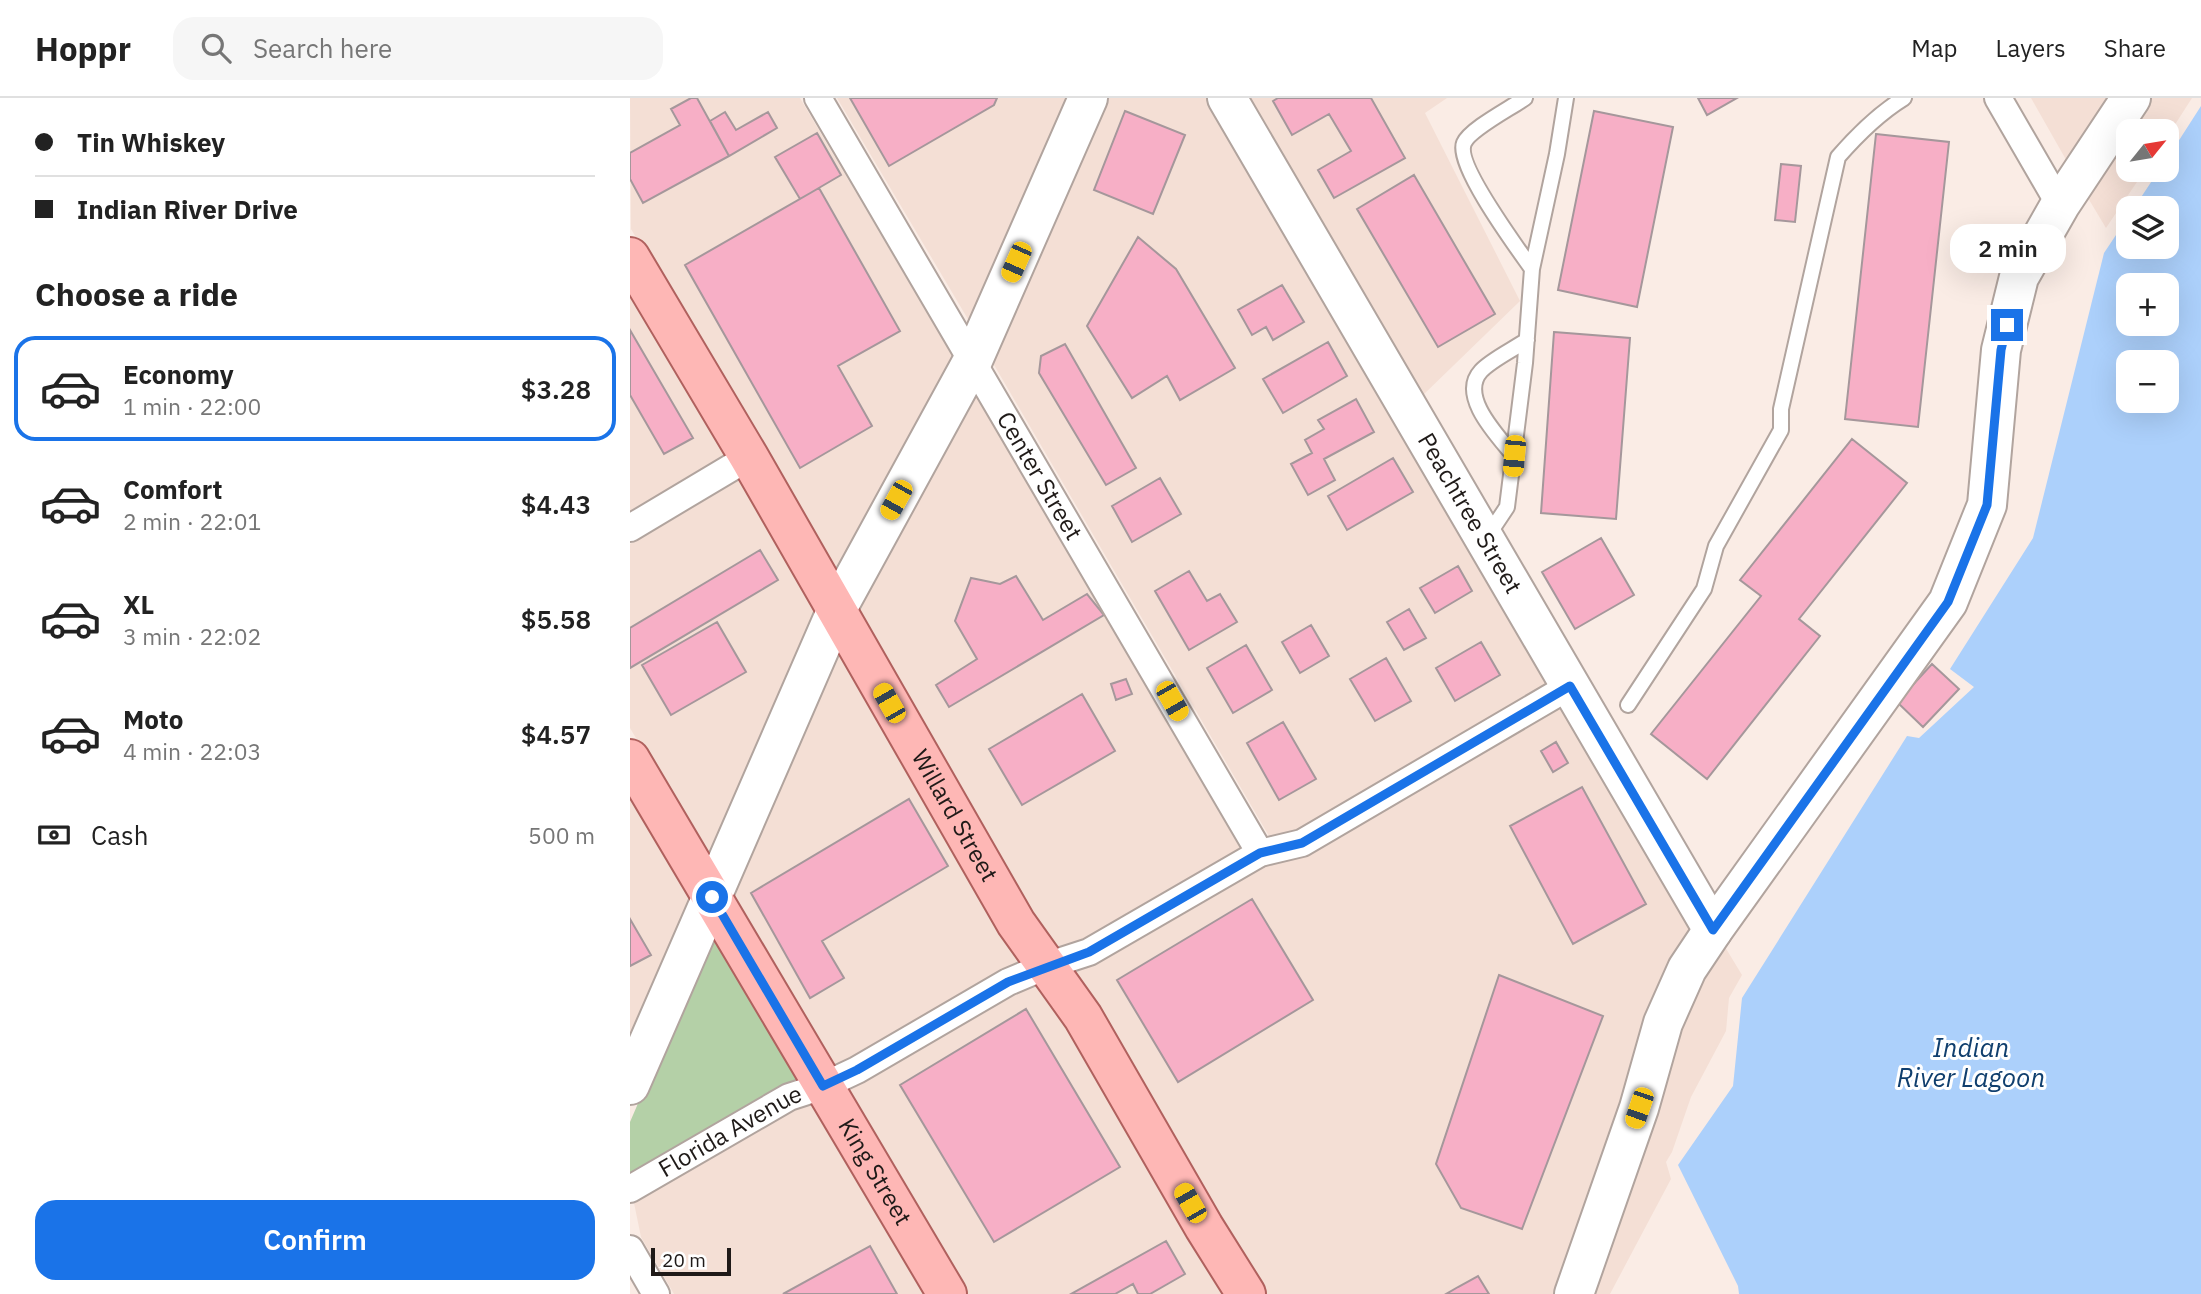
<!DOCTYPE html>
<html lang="en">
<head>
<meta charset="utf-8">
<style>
	:root { --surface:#fff; --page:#f6f6f6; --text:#222; --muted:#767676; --line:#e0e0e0; --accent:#1a73e8 }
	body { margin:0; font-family:"IBM Plex Sans",sans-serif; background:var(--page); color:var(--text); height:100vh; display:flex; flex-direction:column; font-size:26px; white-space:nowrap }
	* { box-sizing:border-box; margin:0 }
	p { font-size:23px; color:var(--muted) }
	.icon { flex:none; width:38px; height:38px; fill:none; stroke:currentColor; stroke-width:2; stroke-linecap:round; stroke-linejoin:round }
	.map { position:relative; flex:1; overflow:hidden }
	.details { display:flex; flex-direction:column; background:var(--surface); width:630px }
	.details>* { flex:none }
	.guide { display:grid; align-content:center; height:154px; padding:0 35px; background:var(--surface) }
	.needle { width:46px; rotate:60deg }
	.controls { position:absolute; left:1486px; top:21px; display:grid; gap:14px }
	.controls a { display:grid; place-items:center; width:63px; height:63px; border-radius:14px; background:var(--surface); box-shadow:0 7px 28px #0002; font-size:35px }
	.scale { position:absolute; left:21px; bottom:18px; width:80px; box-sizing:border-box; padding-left:7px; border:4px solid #1f1a18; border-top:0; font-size:19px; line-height:24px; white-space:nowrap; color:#1f1a18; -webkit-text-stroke:5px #fff; paint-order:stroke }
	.end { position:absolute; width:32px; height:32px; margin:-16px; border:9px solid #1a73e8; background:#fff; box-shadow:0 0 0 4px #fff }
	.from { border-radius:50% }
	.bubble { position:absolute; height:49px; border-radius:21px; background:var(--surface); box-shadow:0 7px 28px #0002; font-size:23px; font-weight:600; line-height:49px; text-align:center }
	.car { position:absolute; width:21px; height:42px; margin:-21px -10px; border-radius:9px; box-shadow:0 0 5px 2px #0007; background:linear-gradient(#f5c518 24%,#345 0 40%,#f5c518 0 76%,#345 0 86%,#f5c518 0) }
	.guide b { display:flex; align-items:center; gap:24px; height:66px; font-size:26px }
	.guide b+b { border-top:2px solid var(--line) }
	.guide i { width:18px; height:18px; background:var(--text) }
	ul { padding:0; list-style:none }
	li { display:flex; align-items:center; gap:21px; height:105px; margin:0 14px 10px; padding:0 21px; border:4px solid transparent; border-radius:21px }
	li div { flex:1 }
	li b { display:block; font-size:26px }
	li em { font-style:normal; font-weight:600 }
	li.active { border-color:var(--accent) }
	li>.icon { width:63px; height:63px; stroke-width:1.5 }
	h2 { padding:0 35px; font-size:32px; line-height:84px }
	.pay { display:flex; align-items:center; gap:18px; height:77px; padding:0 35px; font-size:26px }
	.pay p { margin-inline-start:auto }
	.button { display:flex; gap:14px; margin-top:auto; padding:14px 35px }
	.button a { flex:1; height:80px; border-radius:21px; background:var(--accent); color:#fff; font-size:28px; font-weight:600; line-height:80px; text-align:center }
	header { display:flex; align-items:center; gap:42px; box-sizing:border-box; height:98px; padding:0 35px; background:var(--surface); border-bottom:2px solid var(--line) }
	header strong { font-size:33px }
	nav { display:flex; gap:38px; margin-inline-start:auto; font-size:24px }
	.search { width:490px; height:63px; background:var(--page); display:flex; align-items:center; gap:18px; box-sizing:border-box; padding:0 24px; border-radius:21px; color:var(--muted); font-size:26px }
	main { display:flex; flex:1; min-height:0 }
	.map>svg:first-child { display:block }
	.built { fill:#f4dfd5 }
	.green { fill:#b4d0a7 }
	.water { fill:#acd0fb; fill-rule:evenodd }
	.building { fill:#f7afc6; stroke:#a5979b; stroke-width:2 }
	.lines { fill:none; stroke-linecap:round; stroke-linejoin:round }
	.lane-casing { stroke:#b1a49e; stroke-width:18 }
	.street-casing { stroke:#b1a49e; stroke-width:30 }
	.secondary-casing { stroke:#b1a49e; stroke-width:42 }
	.primary-casing { stroke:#b0615e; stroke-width:42 }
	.lane { stroke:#fff; stroke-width:14 }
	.street { stroke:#fff; stroke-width:26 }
	.secondary { stroke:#fff; stroke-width:38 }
	.primary { stroke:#feb7b5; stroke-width:38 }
	.route { stroke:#1a73e8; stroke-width:9 }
	.labels { text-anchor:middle; stroke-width:6; stroke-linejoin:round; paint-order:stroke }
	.street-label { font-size:24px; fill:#1f1a18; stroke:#fff }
	.water-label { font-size:26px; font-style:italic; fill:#103f6e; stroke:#fff }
</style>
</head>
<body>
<header>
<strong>Hoppr</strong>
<div class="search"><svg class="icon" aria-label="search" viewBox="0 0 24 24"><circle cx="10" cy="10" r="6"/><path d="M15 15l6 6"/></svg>Search here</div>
<nav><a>Map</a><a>Layers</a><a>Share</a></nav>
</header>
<main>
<section class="details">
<div class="guide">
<b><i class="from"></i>Tin Whiskey</b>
<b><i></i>Indian River Drive</b>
</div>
<h2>Choose a ride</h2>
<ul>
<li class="active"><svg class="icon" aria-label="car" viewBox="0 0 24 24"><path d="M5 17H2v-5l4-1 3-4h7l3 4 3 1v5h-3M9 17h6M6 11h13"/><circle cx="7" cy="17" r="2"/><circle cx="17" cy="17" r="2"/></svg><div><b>Economy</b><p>1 min · 22:00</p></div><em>$3.28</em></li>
<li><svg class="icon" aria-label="car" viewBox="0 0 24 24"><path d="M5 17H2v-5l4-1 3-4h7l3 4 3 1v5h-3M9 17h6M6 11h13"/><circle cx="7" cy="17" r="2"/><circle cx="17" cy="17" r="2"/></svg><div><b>Comfort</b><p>2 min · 22:01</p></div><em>$4.43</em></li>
<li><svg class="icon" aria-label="car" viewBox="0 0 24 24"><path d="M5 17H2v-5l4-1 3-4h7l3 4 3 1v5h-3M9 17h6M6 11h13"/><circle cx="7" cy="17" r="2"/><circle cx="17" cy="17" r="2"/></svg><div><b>XL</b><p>3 min · 22:02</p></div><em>$5.58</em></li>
<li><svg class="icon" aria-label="car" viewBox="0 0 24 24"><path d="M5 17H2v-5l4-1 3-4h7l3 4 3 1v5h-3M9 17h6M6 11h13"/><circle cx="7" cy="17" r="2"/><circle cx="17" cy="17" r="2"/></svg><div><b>Moto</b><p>4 min · 22:03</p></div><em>$4.57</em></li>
</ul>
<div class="pay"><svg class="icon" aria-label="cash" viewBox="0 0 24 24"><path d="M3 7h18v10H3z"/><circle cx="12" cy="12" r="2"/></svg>Cash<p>500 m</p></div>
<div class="button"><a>Confirm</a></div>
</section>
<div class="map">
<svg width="1571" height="1196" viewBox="0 0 1571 1196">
	<rect width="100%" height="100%" fill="#faece5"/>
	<path class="built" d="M0,0H170L326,264L207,480L1,131Z
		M207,0H442L342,228Z
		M474,0H578L919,584L667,732L639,738L360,260Z
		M615,0H817L795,15L890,203L790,300Z
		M1401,0H1484L1439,67Z
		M1518,0H1562L1537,39L1536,33H1498V72H1515L1476,130L1455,95Z
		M0,190L99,355L0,414Z
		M343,292L610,750L454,841L423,850L399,816L224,509Z
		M113,379L189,512L80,765L0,630V446Z
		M208,546L393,862L371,872L221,959L201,969L99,797Z
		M933,608L1065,832L928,1196H635L440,874L466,866L635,768L679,757Z
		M0,692L65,801L0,950Z
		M1092,844L1112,877L1099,900L1096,933L1061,999L1042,1054L1036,1064L1041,1081L980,1196H960L1048,928Z
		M410,885L439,928L598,1196H335L215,993L384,896Z
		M184,1005L299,1196H44L11,1139L4,1105L166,1011Z"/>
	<path class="green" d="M83,832L170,980L152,987L0,1075V1024Z"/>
	<path class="water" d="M1571,8V1196H1109L1108,1188L1048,1067L1103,988L1112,900L1277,638L1289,640L1344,589L1320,571L1403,440L1474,155L1498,119V149H1536V110H1504L1529,72H1536L1537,61ZM1498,187H1536V226H1498ZM1498,264H1536V303H1498Z"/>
	<path class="building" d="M61,0H67L99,58L13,105L0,81V55L50,27L41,11Z
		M220,0H367L364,7L259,68Z
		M648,0H741L775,60L704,100L688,72L721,53L699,16L662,37L643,3Z
		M1068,0H1107L1077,17Z
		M495,13L555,37L523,116L464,92Z
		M964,13L1043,29L1007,209L928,192Z
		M95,14L106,32L138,14L147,30L99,58L80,23Z
		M187,35L211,77L170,101L145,59Z
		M1246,36L1319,44L1288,329L1215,321Z
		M1151,66L1171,68L1165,124L1145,122Z
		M784,77L865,216L808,249L727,111Z
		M189,90L270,233L208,268L242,328L170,370L55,167Z
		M508,139L546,171L605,270L550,302L537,278L502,300L457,228Z
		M652,187L674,224L643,242L636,229L622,237L608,212Z
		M0,232L63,340L34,356L0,297Z
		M924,234L1000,240L986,421L911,415Z
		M698,244L717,278L653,315L633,281Z
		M435,246L506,370L476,387L409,275L411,258Z
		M726,301L744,334L694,361L705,382L678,397L661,366L682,355L675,342L694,331L688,322Z
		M1222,341L1277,385L1169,521L1190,538L1077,681L1021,636L1131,498L1110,482Z
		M763,360L783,394L717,432L698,398Z
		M530,380L551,416L502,444L482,408Z
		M971,440L1004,497L945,531L912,474Z
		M130,452L148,482L0,570V530Z
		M828,468L842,493L805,515L790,490Z
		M559,473L577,503L590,496L607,524L559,552L525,493Z
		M386,478L413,522L457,496L474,517L319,609L306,587L347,561L325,523L341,480L370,486Z
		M779,511L796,540L774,552L757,524Z
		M87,524L116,574L41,617L12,567Z
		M681,527L699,558L670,575L652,544Z
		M851,544L870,577L825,603L806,570Z
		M616,547L642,592L603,615L577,570Z
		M756,560L781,603L745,623L720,581Z
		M1302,566L1329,591L1293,629L1267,604Z
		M496,581L502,596L486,602L481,586Z
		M452,596L485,653L392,707L359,651Z
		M653,624L686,681L649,702L617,645Z
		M926,644L938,665L923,674L911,653Z
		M952,689L1016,806L943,846L880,728Z
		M279,701L318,768L192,843L214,880L180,900L121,795Z
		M622,801L683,902L548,984L487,882Z
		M0,821L21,857L0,868Z
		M869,877L973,918L892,1131L831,1110L806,1066Z
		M396,911L490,1069L364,1144L270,987Z
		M536,1143L555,1176L520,1196H508L503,1186L485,1196H441Z
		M240,1148L267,1196H153Z
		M848,1178L859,1196H816L828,1189Z"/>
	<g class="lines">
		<defs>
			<path id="lane" d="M895,0C881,10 840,31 834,45C825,66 888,151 902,171
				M884,358C868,338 828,298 851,273C861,262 884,251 897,242
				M852,434L865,427L877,409L895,265L902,171L927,56L936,0
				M998,607L1074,491L1086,448L1151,332V311L1208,59C1228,36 1248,16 1274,0"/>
			<g id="street">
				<path id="s1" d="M188,0L630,755"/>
				<path d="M1368,0L1430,107"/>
				<path d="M0,430L119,359"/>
				<path id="s2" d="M0,1091L159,999L193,988L227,972L378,884L416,868L459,854L630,755L672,745L940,588"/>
				<path d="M0,1151L26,1196"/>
			</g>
			<g id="secondary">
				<path id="s3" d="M597,0L1083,832"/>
				<path d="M0,987L207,511L343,262L458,0"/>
				<path d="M944,1196L1009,1010L1033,925L1057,871L1083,832L1318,504L1357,407L1371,252L1389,179L1430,107L1501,0"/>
			</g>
			<g id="primary">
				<path id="s4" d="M0,159L119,359L386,825L453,919L574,1129L616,1196"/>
				<path id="s5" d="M0,661L317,1196"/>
			</g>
		</defs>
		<use href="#lane" class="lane-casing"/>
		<use href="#street" class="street-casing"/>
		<use href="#secondary" class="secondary-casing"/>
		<use href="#primary" class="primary-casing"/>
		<use href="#lane" class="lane"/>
		<use href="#street" class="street"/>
		<use href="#secondary" class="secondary"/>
		<use href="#primary" class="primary"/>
	</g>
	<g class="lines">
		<path class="route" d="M82,799L193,988L227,972L378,884L459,854L630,755L672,745L940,588L1083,832L1318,504L1357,407L1371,252L1377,227"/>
	</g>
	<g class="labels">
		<g class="street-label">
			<text dy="8" stroke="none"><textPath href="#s1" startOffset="438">Center Street</textPath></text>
			<text dy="8" stroke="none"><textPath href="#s3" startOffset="481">Peachtree Street</textPath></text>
			<text dy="8" stroke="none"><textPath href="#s4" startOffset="646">Willard Street</textPath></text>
			<text dy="8" stroke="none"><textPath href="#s2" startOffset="116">Florida Avenue</textPath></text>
			<text dy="8" stroke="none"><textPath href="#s5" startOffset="480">King Street</textPath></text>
		</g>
		<g class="water-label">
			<text x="1341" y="959">Indian<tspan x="1341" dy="30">River Lagoon</tspan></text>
		</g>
	</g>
</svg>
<div class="controls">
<a><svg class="needle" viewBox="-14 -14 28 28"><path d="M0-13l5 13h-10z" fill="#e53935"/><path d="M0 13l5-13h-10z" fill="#767676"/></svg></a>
<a><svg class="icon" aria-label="layers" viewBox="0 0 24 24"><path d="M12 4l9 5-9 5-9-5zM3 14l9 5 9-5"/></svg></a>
<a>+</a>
<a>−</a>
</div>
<div class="scale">20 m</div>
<i class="end from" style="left:82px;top:799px"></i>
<i class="end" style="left:1377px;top:227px"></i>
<div class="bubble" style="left:1320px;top:126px;width:116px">2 min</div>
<i class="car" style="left:386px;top:164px;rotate:204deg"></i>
<i class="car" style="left:884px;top:358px;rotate:185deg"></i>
<i class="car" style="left:266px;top:402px;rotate:209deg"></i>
<i class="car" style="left:542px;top:603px;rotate:150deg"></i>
<i class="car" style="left:259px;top:605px;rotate:330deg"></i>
<i class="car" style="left:1009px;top:1010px;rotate:199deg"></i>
<i class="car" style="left:560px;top:1105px;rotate:330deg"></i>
</div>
</main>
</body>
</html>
